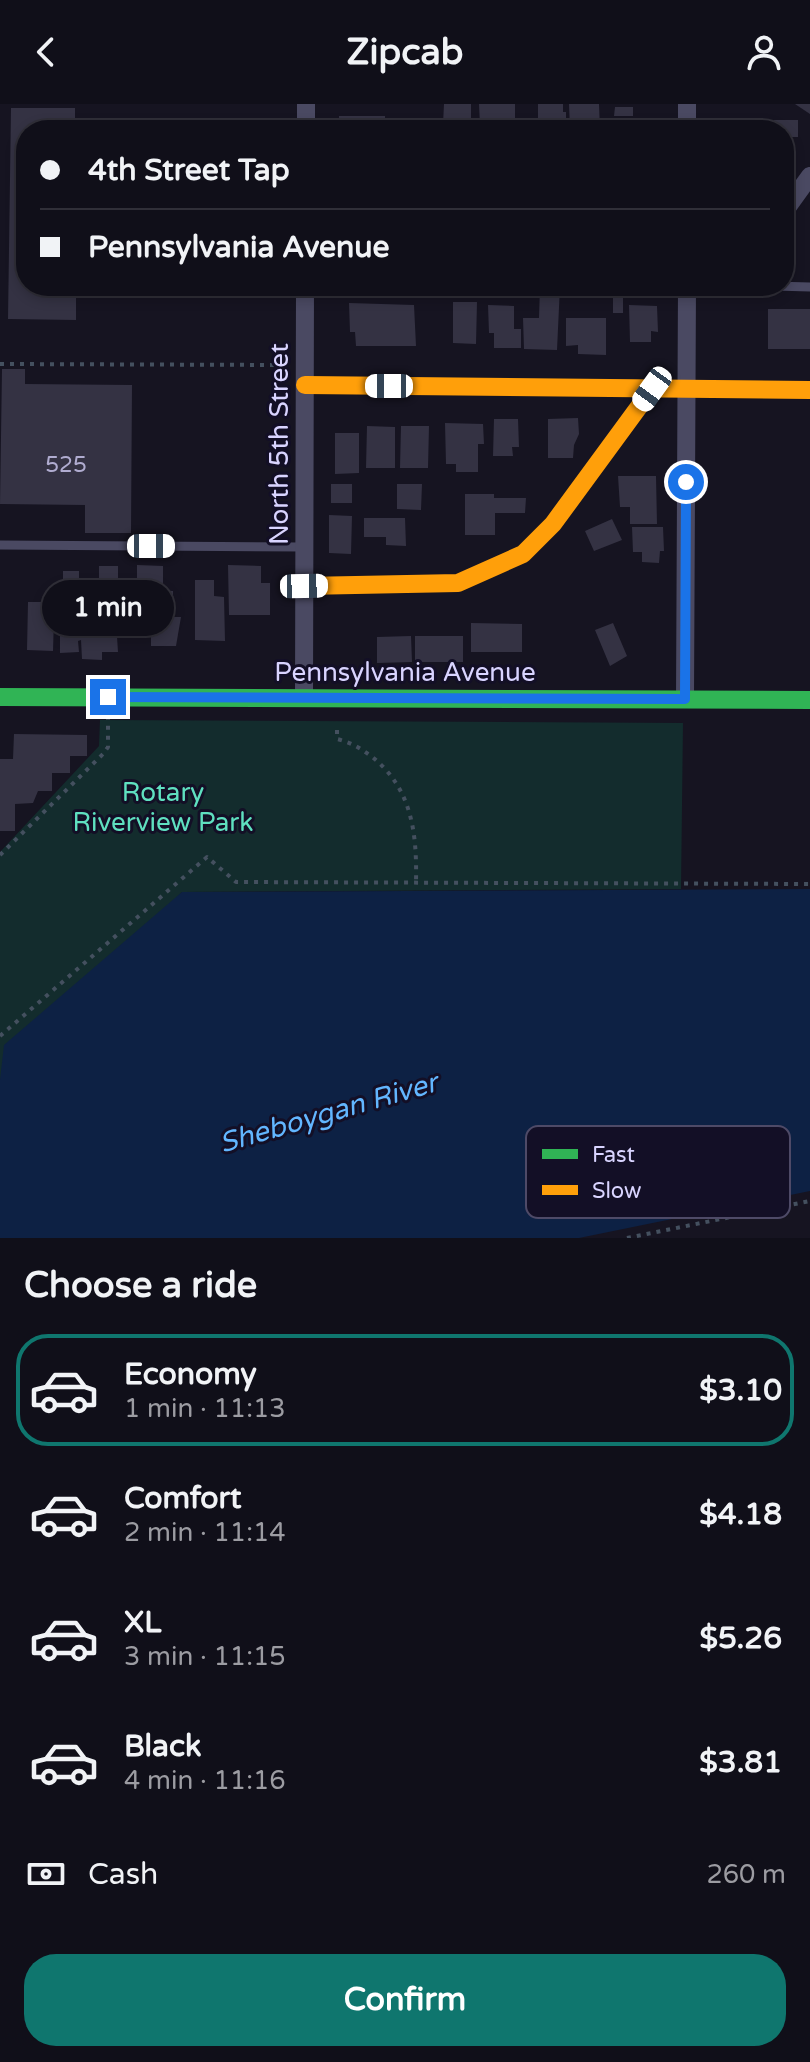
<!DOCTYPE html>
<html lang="en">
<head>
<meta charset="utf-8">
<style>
	:root { --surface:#100f19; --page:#1e1d26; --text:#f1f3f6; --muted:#9c9ca2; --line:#302f38; --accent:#0f766e }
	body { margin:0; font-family:"Varela Round",sans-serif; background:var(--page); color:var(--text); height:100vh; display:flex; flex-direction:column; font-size:30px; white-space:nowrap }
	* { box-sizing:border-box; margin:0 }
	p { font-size:26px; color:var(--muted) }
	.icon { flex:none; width:44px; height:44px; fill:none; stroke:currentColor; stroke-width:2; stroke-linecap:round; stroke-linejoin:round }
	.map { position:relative; height:1134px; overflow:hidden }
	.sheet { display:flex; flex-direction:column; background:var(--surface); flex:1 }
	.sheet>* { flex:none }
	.banner { position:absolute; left:16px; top:16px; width:778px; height:176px; border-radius:32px; box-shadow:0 4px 12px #0003,0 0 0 2px var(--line); display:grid; align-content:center; height:176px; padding:0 24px; background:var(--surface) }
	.end { position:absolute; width:36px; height:36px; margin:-18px; border:10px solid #1a73e8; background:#fff; box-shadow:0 0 0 4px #fff }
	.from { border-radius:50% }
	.bubble { position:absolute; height:56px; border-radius:28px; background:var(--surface); box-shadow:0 4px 12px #0003,0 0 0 2px var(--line); font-size:26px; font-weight:700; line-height:56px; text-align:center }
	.car { position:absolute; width:24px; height:48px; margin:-24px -12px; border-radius:10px; box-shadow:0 0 6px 2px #0007; background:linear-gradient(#fff 24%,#345 0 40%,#fff 0 76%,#345 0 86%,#fff 0) }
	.banner b { display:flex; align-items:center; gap:28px; height:76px; font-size:30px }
	.banner b+b { border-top:2px solid var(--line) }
	.banner i { width:20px; height:20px; background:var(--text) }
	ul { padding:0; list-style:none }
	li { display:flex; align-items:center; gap:24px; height:112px; margin:0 16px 12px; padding:0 8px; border:4px solid transparent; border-radius:32px }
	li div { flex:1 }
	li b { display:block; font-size:30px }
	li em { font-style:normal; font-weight:700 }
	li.active { border-color:var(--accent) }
	li>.icon { width:72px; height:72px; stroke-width:1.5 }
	h2 { padding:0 24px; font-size:36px; line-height:96px }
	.pay { display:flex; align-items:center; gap:20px; height:88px; padding:0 24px; font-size:30px }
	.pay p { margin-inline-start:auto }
	.action { display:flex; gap:16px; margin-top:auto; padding:16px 24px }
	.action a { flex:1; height:92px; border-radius:32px; background:var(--accent); color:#fff; font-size:32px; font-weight:700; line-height:92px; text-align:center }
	header { display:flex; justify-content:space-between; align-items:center; height:104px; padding:0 24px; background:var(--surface); font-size:36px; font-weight:700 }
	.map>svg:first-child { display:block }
	.green { fill:#132c2d }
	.water { fill:#0d2144 }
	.building { fill:#343243 }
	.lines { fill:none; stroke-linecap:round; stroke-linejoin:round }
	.path { stroke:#44505f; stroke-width:4; stroke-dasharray:4 6; stroke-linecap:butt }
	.lane { stroke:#4a4962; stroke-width:9 }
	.street { stroke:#4a4962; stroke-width:18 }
	.fast { stroke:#30b455; stroke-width:18 }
	.slow { stroke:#ff9f0a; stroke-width:18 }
	.route { stroke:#1a73e8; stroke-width:10 }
	.labels { text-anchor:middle; stroke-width:6; stroke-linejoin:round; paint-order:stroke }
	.number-label { font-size:22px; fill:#b0acd0 }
	.street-label { font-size:26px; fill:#d9d4ff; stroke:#130f26 }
	.park-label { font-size:26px; fill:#5fe0c0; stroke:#130f26 }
	.water-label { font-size:28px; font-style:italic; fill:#62b6ff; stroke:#130f26 }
	.key { fill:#130f26; stroke:#4e4a67; stroke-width:2 }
	.key-label { font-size:22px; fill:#d9d4ff }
</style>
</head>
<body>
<header><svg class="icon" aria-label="back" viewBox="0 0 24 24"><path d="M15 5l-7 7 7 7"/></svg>Zipcab<svg class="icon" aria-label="person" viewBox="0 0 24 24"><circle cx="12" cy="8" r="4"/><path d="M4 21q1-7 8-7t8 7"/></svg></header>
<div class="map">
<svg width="810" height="1134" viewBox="0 0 810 1134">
	<rect width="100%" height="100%" fill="#161421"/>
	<path class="green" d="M100,616L683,619L681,785L182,788L0,976V748L99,642Z"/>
	<path class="water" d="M810,785V1087L579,1134H0V976L4,941L182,788Z"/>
	<path class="building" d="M444,0H471V19L443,20Z
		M479,0H515V16L503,17V23L480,22Z
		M538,0H563V8H566V25L538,26Z
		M569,0H599L600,26H570Z
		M795,0H810V10Z
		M615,3H633V12H614Z
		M11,4H75V26H26V182H76V216L8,215Z
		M339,12H385V26H339Z
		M774,16H798V33H784V26H774Z
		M540,182H560L557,246L524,245L523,214H539Z
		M613,194H623V209H613Z
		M453,198H477L476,240L453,239Z
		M349,199L414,201L416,242H356L355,228H350Z
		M488,201L514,202V225H521V244H494V229H489Z
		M629,201L657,202L658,228L651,227V238H630Z
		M768,205H810V245H768Z
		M566,214H606V251L578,250V241L566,242Z
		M2,265H25V280L132,281L131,429H85V401L0,400Z
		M578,314L579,330L574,341L573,354H548V315Z
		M494,315H518L519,343H512L513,352H493Z
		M445,319L483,320L484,340H478V368H456V360H446Z
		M367,322L395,323V364H366Z
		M401,322H429L428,364H400Z
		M335,329H359V369L335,370Z
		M618,372H656L657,420H630V403H620Z
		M331,380H352V399H331Z
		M397,380H422L421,406L397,405Z
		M465,390H494V394H526L525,409H495V431H465Z
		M329,411L352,412L351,450L329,449Z
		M364,414H405L406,442L386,441V433H364Z
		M612,415L622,436L594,447L585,427Z
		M632,423H663L664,447H660L659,459L642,458V448H633Z
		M137,461L163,462V481H137Z
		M228,461L261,462V479H270V511H229Z
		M99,462H118V482H99Z
		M63,467H79V490H63Z
		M195,476H214V492L224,493L225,537L195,536Z
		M149,486L173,487V513H181L176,542H151V527H145V511H149Z
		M60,495H80L81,527H90V517H116L118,548H102V556L82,555L81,536L78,537L79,548L60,549Z
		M28,498H48V514H54L53,547L27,546Z
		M471,519L522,520V548H471Z
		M613,519L627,552L610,562L595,526Z
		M411,532L412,558L377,559V533Z
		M415,532H463V558H415Z
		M14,630L87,631V652H70V669H52V687H38L33,699L15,700V727H0V655H13Z"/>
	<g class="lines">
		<path class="path" d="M0,260L282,261
			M337,626V635C350,638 360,644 371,652C412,684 417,729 416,778
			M0,751L103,650L108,643V614
			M0,932L207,753L236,778L810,780
			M627,1134L810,1097"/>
		<path class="lane" d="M774,182L810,183
			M0,441L304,443"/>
		<path class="street" d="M687,0V26
			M306,26V0
			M784,108L810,72
			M304,594L305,182
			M685,595L687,182"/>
		<path class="fast" d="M0,593L810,596"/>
		<path class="slow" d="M305,281L810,286
			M304,482L458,479L523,450L553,420L652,285"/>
	</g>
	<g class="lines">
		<path class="route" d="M108,593L685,595L686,378"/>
	</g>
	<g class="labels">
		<g class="number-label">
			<text x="66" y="368">525</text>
		</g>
		<g class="street-label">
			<text transform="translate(279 340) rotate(-90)" y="9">North 5th Street</text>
			<text x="405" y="577">Pennsylvania Avenue</text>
		</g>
		<g class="park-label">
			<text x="163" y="697">Rotary<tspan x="163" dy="30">Riverview Park</tspan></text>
		</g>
		<g class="water-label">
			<text transform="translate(328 1008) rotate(-16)" y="10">Sheboygan River</text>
		</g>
	</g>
	<rect x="526" y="1022" width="264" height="92" rx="12" class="key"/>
	<rect x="542" y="1045" width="36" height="10" fill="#30b455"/>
	<rect x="542" y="1081" width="36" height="10" fill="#ff9f0a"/>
	<g class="key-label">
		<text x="592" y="1058">Fast</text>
		<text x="592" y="1094">Slow</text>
	</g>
</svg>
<i class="end from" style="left:686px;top:378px"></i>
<i class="end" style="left:108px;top:593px"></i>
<div class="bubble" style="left:42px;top:476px;width:132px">1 min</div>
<i class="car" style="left:389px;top:282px;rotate:270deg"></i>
<i class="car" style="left:652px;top:285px;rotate:216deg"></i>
<i class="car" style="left:151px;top:442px;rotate:90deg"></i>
<i class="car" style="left:304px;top:482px;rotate:89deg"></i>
<div class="banner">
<b><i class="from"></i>4th Street Tap</b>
<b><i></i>Pennsylvania Avenue</b>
</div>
</div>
<section class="sheet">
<h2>Choose a ride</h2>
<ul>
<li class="active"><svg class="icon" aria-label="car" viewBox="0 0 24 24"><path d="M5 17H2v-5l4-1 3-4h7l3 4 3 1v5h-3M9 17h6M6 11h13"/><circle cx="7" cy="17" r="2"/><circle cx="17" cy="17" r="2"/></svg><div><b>Economy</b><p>1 min · 11:13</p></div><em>$3.10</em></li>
<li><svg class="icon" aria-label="car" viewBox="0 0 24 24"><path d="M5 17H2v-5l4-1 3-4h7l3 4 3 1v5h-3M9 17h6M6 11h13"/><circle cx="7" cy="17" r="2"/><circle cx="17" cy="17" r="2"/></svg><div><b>Comfort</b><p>2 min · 11:14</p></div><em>$4.18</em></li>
<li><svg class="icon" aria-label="car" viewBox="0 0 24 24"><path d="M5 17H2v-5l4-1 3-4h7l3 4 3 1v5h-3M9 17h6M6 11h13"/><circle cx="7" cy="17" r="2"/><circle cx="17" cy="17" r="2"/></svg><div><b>XL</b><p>3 min · 11:15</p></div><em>$5.26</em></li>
<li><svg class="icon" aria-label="car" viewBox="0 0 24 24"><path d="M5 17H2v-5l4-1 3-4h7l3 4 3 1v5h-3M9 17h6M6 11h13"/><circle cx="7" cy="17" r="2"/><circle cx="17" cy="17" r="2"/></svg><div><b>Black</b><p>4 min · 11:16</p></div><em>$3.81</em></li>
</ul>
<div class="pay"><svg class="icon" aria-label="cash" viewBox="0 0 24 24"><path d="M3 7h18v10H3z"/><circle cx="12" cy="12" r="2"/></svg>Cash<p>260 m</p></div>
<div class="action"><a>Confirm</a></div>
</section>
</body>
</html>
